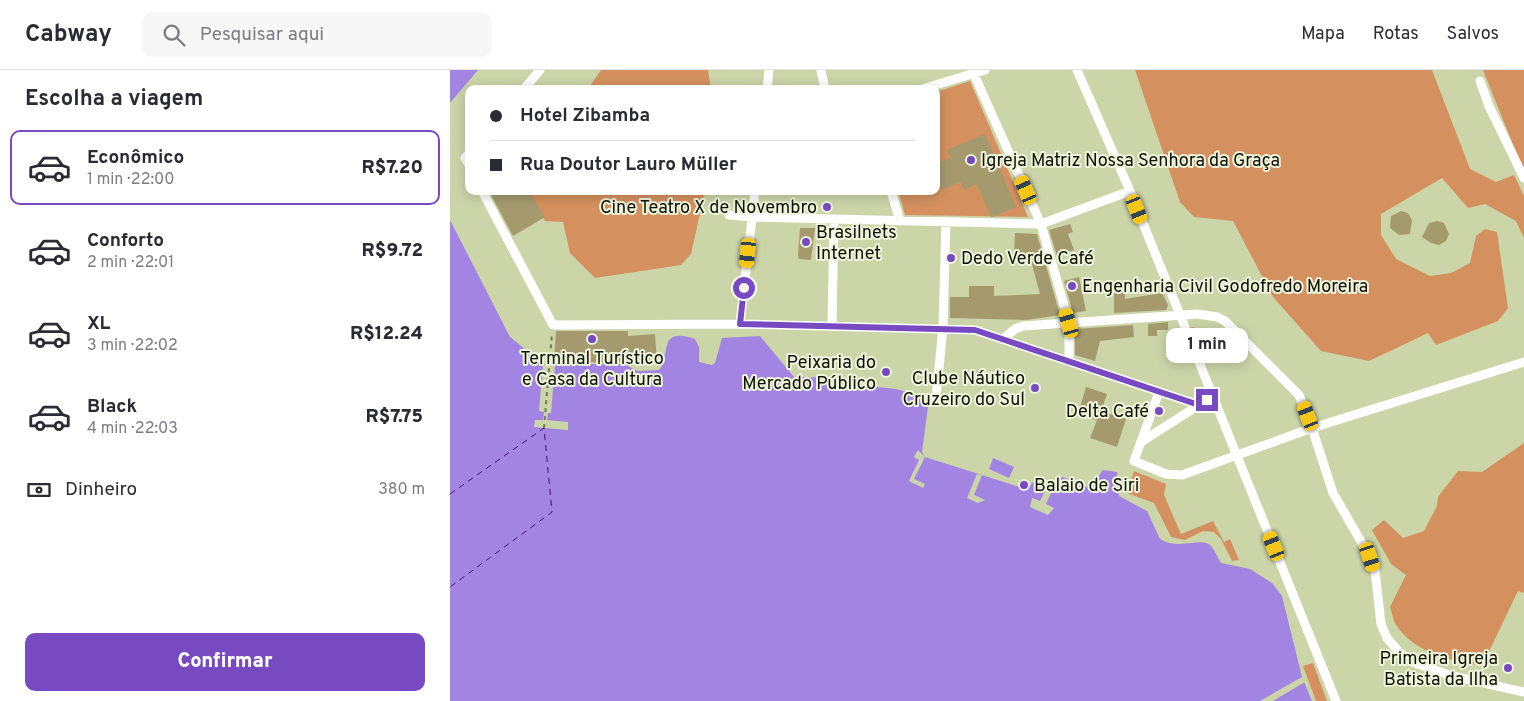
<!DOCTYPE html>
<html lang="pt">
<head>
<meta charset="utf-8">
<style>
	:root { --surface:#fff; --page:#f7f7f7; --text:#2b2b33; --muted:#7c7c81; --line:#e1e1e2; --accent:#774ac2 }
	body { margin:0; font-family:Overpass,sans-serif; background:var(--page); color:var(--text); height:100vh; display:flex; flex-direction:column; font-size:19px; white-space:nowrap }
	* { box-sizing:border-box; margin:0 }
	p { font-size:16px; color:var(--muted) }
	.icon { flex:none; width:28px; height:28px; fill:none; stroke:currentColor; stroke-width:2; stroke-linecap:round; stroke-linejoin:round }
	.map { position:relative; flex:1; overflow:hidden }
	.drawer { display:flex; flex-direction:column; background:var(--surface); width:450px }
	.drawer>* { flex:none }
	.guide { position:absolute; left:15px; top:15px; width:475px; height:110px; border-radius:10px; box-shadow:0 2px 12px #0003; display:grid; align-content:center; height:110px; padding:0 25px; background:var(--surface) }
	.end { position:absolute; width:22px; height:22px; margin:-11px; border:6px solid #774ac2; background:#fff; box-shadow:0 0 0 2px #fff }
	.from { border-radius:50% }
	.bubble { position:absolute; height:35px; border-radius:10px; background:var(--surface); box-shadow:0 2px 12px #0003; font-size:16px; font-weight:800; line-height:35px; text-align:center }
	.car { position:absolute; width:15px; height:30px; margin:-15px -8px; border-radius:6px; box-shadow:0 0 4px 1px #0007; background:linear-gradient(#f5c518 24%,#345 0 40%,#f5c518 0 76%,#345 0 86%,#f5c518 0) }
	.guide b { display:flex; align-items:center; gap:18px; height:48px; font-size:19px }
	.guide b+b { border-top:1px solid var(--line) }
	.guide i { width:12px; height:12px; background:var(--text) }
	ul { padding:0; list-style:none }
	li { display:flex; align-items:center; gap:15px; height:75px; margin:0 10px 8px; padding:0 15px; border:2px solid transparent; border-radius:10px }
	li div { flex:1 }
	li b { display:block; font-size:19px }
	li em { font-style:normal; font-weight:800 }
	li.on { border-color:var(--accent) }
	li>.icon { width:45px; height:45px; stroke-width:1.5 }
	h2 { padding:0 25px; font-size:22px; line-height:60px }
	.pay { display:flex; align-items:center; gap:12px; height:55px; padding:0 25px; font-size:19px }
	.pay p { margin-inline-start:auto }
	.primary-button { display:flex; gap:10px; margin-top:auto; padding:10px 25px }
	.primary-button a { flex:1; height:58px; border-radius:10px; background:var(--accent); color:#fff; font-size:20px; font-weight:800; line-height:58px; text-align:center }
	header { display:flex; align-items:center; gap:30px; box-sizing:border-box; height:70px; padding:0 25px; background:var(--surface); border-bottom:1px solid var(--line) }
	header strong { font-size:24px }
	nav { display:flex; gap:28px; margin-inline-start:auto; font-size:18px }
	.search { width:350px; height:45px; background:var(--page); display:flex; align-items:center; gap:12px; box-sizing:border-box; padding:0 18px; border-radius:10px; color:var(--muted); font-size:19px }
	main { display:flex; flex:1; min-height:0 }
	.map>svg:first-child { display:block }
	.green { fill:#d4915f }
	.water { fill:#a285e3 }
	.pier { fill:#ccd5a8 }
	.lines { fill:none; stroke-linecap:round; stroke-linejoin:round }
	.ferry { stroke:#430e7f; stroke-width:1; stroke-dasharray:6 5; stroke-linecap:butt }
	.building { fill:#a49a6e }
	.path { stroke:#737a5b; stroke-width:2; stroke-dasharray:4 4; stroke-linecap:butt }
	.minor { stroke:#fff; stroke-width:9 }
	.route { stroke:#774ac2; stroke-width:6 }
	.poi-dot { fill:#774ac2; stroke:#eef3dc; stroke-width:2 }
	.labels { text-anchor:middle; stroke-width:4; stroke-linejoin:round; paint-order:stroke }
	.poi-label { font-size:18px; fill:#0f1203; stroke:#eef3dc; text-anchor:start }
</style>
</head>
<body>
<header>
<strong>Cabway</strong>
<div class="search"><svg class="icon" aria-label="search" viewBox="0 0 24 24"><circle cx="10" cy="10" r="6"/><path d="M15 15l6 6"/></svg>Pesquisar aqui</div>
<nav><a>Mapa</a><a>Rotas</a><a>Salvos</a></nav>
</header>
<main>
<section class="drawer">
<h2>Escolha a viagem</h2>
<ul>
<li class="on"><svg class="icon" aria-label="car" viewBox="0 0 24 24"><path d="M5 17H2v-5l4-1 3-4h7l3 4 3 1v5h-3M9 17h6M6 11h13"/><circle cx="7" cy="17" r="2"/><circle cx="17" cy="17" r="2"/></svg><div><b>Econômico</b><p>1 min · 22:00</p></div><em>R$7.20</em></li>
<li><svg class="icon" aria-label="car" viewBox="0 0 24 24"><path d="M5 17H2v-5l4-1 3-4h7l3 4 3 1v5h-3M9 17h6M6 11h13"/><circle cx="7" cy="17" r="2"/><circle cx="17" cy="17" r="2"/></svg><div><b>Conforto</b><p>2 min · 22:01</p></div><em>R$9.72</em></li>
<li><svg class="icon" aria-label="car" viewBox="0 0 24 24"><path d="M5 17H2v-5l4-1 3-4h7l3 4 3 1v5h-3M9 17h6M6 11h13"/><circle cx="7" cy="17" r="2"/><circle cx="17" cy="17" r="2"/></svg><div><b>XL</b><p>3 min · 22:02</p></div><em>R$12.24</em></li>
<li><svg class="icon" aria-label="car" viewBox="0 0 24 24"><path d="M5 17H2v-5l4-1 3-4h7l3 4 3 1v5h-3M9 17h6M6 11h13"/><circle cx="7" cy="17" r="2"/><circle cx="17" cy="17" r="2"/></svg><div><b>Black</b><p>4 min · 22:03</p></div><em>R$7.75</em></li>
</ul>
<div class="pay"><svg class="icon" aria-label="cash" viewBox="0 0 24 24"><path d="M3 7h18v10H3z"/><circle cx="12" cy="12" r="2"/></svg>Dinheiro<p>380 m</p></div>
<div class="primary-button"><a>Confirmar</a></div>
</section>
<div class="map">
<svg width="1074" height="631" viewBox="0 0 1074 631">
	<rect width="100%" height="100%" fill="#ccd5a8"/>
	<path class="green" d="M151,0H258L261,19H138Z
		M685,0H982L1020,99L1046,112L1064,105L1074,126V168L1066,151L1035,134L1018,138L992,108L931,144V165L946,189L980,206L1001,203L1020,193L1026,166L1035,159L1047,162L1058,238L1048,251L986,275L978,263L919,291L871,281L823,227L783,151L744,147L730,132Z
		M1033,0H1074V102Z
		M520,11L578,147L455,145L448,121H486V22Z
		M78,121H255L241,184L231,195L145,208L120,183L113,152L95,151Z
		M740,257L767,261L776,267L748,279Z
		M1074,373V523L1068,521L1032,596C1003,591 964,583 946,555C943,550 942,542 940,537L956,505L941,494L922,460L934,450L953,468L974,461L987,436L988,427L1008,401L1032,402Z
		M684,401L716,414L714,425L731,464L763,451L774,472L780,469L789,490L782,491L771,469L764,462L753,461L735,470L721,467L704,433L677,423Z
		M863,593L877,631H866L853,596Z"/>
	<path class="water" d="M0,0H28L0,33Z
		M0,150L60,267L93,294H175L187,301L209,300C222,286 206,256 245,269L249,277V292L262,295L265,293L272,268L310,266L344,307L397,308C404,310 409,316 415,316C439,319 460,316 478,337L472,382L475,387L573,418H578L583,412L602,421L612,407L640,418L653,400L667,402L669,426L697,441L710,469C729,481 752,466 761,476C765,481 768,488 771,493L800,499L822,513L832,526L852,607L862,631H0Z
		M543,388L564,397L559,408L539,399Z"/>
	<path class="pier" d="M93,294L105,295L101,343H98L97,350L118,352V360L84,357L85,350H93L94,342L89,341Z
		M468,380L475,387L464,409L475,414L473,418L459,411L469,390L464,387Z
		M527,404L532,405L524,425L535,430L528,433L517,428Z
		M596,419L602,421L596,434L604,438L598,445L580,437L582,428L590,431Z
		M852,607L855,612L823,631H810Z"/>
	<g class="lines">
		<path class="ferry" d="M0,424L94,358L102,442L0,517"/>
	</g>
	<path class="building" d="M535,64L566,137L543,147H541L527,114L514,120L511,112L492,120L486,107V94L501,88L497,80Z
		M39,121H79L95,147L63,166Z
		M951,141L958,143L962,150L960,164L949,165L940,158L941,146Z
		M987,151L994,153L999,164L996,171L989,175L981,173L972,167L979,153Z
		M620,154L623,162L618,164L624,180L607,186L599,160Z
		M350,158H365L361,190L349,189L348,186Z
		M565,163L587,164L610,245L576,250L500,248V227H519V216H544V226L590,224L580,187L564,186Z
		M629,207L636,241L623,243L614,211Z
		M675,217V229L712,223L718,235L716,240L664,243V218Z
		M718,252V260H707V266H698V254Z
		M683,255L684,267L650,271L645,291L625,285V259Z
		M106,261H178V266L205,264L207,291L104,293Z
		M636,317L657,324L651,341L676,349L667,377L640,368L647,350L628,344Z"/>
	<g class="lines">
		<path class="path" d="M94,358L102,263"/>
		<path class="minor" d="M371,0L375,19
			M522,0L591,154L619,253V291
			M627,0L680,121L886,631
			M1030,11L1039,36L1074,108
			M74,19L90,0
			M317,19L319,0
			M472,19L535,0
			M19,83L15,88L19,95
			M32,121L103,255L290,254L525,260L749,335L763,326
			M441,121L450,151
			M279,145L302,147L591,154L680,121
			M290,254L305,121
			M382,255L384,149
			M554,268L565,259L573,256L748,244L767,247L775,251L849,325L862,358L883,423L920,487L925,500L931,554L937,568L950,583L965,593L999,605L1074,622
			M709,322L684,391L716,404L732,405L862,358L1074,292
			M486,328L493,257L496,152
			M691,372L749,335"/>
	</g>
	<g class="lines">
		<path class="route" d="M294,218L290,254L525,260L749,335L757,330"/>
	</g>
	<g class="poi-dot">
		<circle cx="521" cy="90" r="5"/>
		<circle cx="377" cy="137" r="5"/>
		<circle cx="356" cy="172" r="5"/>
		<circle cx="501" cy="188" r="5"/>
		<circle cx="622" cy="216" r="5"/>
		<circle cx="142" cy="269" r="5"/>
		<circle cx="436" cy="302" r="5"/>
		<circle cx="585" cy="318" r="5"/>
		<circle cx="709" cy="341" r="5"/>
		<circle cx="574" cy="415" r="5"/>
		<circle cx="1058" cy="598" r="5"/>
	</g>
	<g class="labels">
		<g class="poi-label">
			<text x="531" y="96">Igreja Matriz Nossa Senhora da Graça</text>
			<text x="367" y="143" text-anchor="end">Cine Teatro X de Novembro</text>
			<text x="366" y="168">Brasilnets<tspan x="366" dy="21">Internet</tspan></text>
			<text x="511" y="194">Dedo Verde Café</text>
			<text x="632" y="222">Engenharia Civil Godofredo Moreira</text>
			<text x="142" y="294" text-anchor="middle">Terminal Turístico<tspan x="142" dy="21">e Casa da Cultura</tspan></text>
			<text x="426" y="298" text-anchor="end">Peixaria do<tspan x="426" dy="21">Mercado Público</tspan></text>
			<text x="575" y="314" text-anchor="end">Clube Náutico<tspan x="575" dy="21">Cruzeiro do Sul</tspan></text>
			<text x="699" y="347" text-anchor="end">Delta Café</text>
			<text x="584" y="421">Balaio de Siri</text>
			<text x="1048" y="594" text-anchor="end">Primeira Igreja<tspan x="1048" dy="21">Batista da Ilha</tspan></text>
		</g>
	</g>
</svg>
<i class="end from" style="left:294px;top:218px"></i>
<i class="end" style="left:757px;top:330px"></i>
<div class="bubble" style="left:716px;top:258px;width:82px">1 min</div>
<i class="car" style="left:576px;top:120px;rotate:336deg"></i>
<i class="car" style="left:687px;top:139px;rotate:158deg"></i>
<i class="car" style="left:298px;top:183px;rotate:186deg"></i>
<i class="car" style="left:619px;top:253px;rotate:344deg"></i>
<i class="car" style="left:858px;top:346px;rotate:339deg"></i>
<i class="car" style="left:824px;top:476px;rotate:338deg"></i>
<i class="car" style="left:920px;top:487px;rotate:162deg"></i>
<div class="guide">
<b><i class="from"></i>Hotel Zibamba</b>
<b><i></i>Rua Doutor Lauro Müller</b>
</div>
</div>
</main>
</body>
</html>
